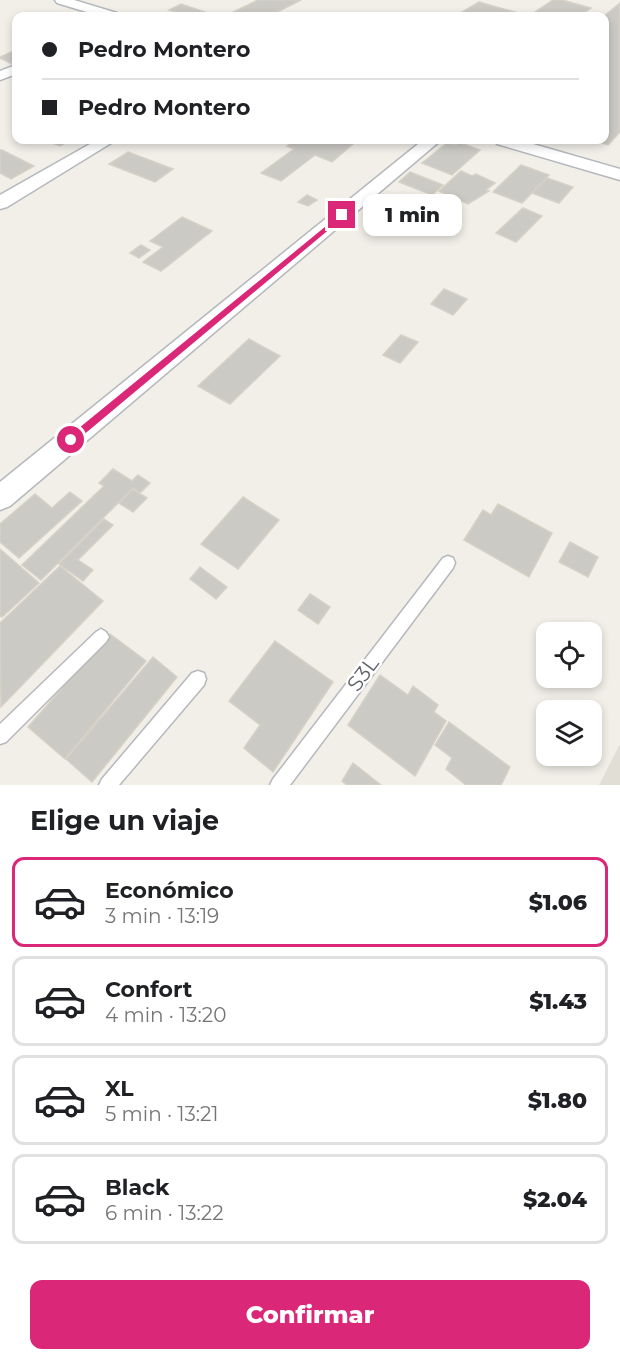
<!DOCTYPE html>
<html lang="es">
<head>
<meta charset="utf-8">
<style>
	:root { --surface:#fff; --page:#f6f6f6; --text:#202124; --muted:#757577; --line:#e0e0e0; --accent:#db2777 }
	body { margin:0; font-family:Montserrat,sans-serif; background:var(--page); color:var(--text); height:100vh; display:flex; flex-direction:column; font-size:22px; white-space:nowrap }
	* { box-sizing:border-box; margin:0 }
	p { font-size:20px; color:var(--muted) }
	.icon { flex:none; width:33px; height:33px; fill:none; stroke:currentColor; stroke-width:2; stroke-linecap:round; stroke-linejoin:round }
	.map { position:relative; height:785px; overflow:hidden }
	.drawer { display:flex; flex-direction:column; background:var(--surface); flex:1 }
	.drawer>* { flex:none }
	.hud { position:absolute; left:12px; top:12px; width:597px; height:132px; border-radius:12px; box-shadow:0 3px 9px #0003; display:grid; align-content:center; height:132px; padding:0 30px; background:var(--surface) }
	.tools { position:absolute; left:536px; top:622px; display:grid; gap:12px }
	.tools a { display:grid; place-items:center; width:66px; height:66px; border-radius:12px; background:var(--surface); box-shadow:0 3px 9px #0003; font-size:30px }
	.end { position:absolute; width:27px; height:27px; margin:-14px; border:8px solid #db2777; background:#fff; box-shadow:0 0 0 3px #fff }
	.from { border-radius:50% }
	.bubble { position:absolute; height:42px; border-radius:12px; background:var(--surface); box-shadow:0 3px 9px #0003; font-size:20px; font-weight:800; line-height:42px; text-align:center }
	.hud b { display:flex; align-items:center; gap:21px; height:57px; font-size:22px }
	.hud b+b { border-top:2px solid var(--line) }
	.hud i { width:15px; height:15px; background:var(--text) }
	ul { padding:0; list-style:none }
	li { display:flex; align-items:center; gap:18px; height:90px; margin:0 12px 9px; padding:0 18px; border:3px solid var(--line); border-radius:12px }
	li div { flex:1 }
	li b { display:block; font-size:22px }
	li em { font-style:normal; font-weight:800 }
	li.current { border-color:var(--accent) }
	li>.icon { width:54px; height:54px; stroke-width:1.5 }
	h2 { padding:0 30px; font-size:27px; line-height:72px }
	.action { display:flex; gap:12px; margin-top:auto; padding:12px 30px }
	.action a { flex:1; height:69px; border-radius:12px; background:var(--accent); color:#fff; font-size:24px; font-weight:800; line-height:69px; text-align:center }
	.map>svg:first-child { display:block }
	.education { fill:#e1ded6 }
	.building { fill:#cccac5; stroke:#d6d1c6; stroke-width:1.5 }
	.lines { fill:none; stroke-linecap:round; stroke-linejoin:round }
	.service-casing { stroke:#b5b8bc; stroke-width:3 }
	.minor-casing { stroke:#b5b8bc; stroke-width:3 }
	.service { fill:#fff; fill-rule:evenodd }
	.minor { fill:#fff; fill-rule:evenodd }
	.route { fill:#db2777 }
	.labels { text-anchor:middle; stroke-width:5; stroke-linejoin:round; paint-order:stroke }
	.near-street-label { font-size:21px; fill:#5f6368; stroke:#fff }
</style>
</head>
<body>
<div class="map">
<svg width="620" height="785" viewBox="0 0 620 785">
	<rect width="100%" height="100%" fill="#f1efe8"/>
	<path class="education" d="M620,744V785H599Z"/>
	<path class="building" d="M258,0H301L269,16H237L229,14Z
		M553,0H562L591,8L579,16H455L479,2L529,16Z
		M620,3V132L608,145L592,140H604V16Z
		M181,4L205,12L196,16H178L182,14L169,10Z
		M16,50V66L0,58V57Z
		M45,140H71L60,146Z
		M296,140H340L353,144L332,162L315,155L281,181L261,173L294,149L287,146Z
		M448,142L456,145L458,142L480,150L452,175L422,163Z
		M0,150H2L34,166L11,179L0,173Z
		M128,152L173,169L155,182L109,164Z
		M521,165L549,175L522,203L493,192Z
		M461,171L472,176L476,174L495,183L486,190L489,191L468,204L439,191Z
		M410,172L443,185L432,195L399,182Z
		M547,178L573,187L559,203L532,193Z
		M307,195L317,200L308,206L298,202Z
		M426,208L459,222L445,234L412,220Z
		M523,208L542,216L516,242L496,233Z
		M182,217L212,231L161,271L143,262L163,247L150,241Z
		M141,245L150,250L139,258L130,253Z
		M444,289L467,299L453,315L431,304Z
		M401,335L418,342L400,363L383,355Z
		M249,339L280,356L230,404L198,386Z
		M113,469L132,481L138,475L150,483L140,493L133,488L41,580L22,565L104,486L99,483Z
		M133,489L147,498L133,512L119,503Z
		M70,492L82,501L19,558L0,542V524L35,494L52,508Z
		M243,497L279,520L238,569L201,544Z
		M498,504L552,533L529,577L464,540L483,510L491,515Z
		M104,519L113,525L78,560L93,570L83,581L59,564Z
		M570,542L598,557L588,577L559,562Z
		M0,549L39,583L2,617L0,616Z
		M60,566L103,601L1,707L0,623Z
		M200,567L227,587L216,599L190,579Z
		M310,594L330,607L318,624L298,610Z
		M110,634L146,661L65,759L28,727Z
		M275,641L333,682L273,772L244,748L260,725L229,701Z
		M153,657L177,677L92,782L66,759Z
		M380,675L408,695L413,686L438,705L434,712L446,721L415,776L348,725Z
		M449,722L510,767L501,785H466L446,769L452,758L435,745Z
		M353,763L381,785H347L342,781Z"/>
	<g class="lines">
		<defs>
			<path id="service" d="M448,556L453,558L455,563L453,568L290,785H270L273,779L443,558Z
				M101,629L106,632L109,637L106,642L6,742L0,744V724L96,632Z
				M198,671L204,673L206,679L204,685L119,785H99L102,779L192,673Z"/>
			<path id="minor" d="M55,0H74L117,13L119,16H100L57,3Z
				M16,65V74L0,80V71Z
				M97,140H116L7,207L0,209V195Z
				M423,140H441L10,506L0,510V482Z
				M495,140H519L620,169V180L497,144Z"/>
		</defs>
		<use href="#service" class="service-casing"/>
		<use href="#minor" class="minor-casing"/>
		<use href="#service" class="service"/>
		<use href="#minor" class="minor"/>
	</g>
	<path class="route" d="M342,213L344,214V217L75,442H68V437Z"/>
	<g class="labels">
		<g class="near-street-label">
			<text transform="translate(363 674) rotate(-53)" y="7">S3L</text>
		</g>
	</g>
</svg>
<div class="tools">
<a><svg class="icon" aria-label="locate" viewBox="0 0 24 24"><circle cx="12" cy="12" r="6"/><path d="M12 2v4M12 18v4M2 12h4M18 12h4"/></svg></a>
<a><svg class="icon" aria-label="layers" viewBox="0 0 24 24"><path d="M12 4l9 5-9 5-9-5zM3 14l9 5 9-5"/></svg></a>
</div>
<i class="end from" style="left:71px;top:440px"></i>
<i class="end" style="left:342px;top:215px"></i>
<div class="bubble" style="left:363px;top:194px;width:99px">1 min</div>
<div class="hud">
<b><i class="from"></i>Pedro Montero</b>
<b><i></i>Pedro Montero</b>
</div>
</div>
<section class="drawer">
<h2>Elige un viaje</h2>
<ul>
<li class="current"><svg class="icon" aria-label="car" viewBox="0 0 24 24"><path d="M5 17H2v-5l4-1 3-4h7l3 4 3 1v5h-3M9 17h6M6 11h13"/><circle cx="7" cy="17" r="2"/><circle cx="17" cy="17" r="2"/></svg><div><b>Económico</b><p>3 min · 13:19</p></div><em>$1.06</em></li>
<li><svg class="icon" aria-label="car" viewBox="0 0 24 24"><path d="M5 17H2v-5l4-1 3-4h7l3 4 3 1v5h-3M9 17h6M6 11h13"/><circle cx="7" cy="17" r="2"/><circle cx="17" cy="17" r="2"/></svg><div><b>Confort</b><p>4 min · 13:20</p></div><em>$1.43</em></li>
<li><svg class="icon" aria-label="car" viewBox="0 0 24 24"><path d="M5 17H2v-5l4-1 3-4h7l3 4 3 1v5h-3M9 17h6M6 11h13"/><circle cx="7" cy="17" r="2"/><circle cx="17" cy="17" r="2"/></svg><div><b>XL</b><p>5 min · 13:21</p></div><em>$1.80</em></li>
<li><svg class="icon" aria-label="car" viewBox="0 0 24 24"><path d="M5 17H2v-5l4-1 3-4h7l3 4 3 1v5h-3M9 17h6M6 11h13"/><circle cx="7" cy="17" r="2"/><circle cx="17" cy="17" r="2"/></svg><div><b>Black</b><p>6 min · 13:22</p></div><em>$2.04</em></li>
</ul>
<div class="action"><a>Confirmar</a></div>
</section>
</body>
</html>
